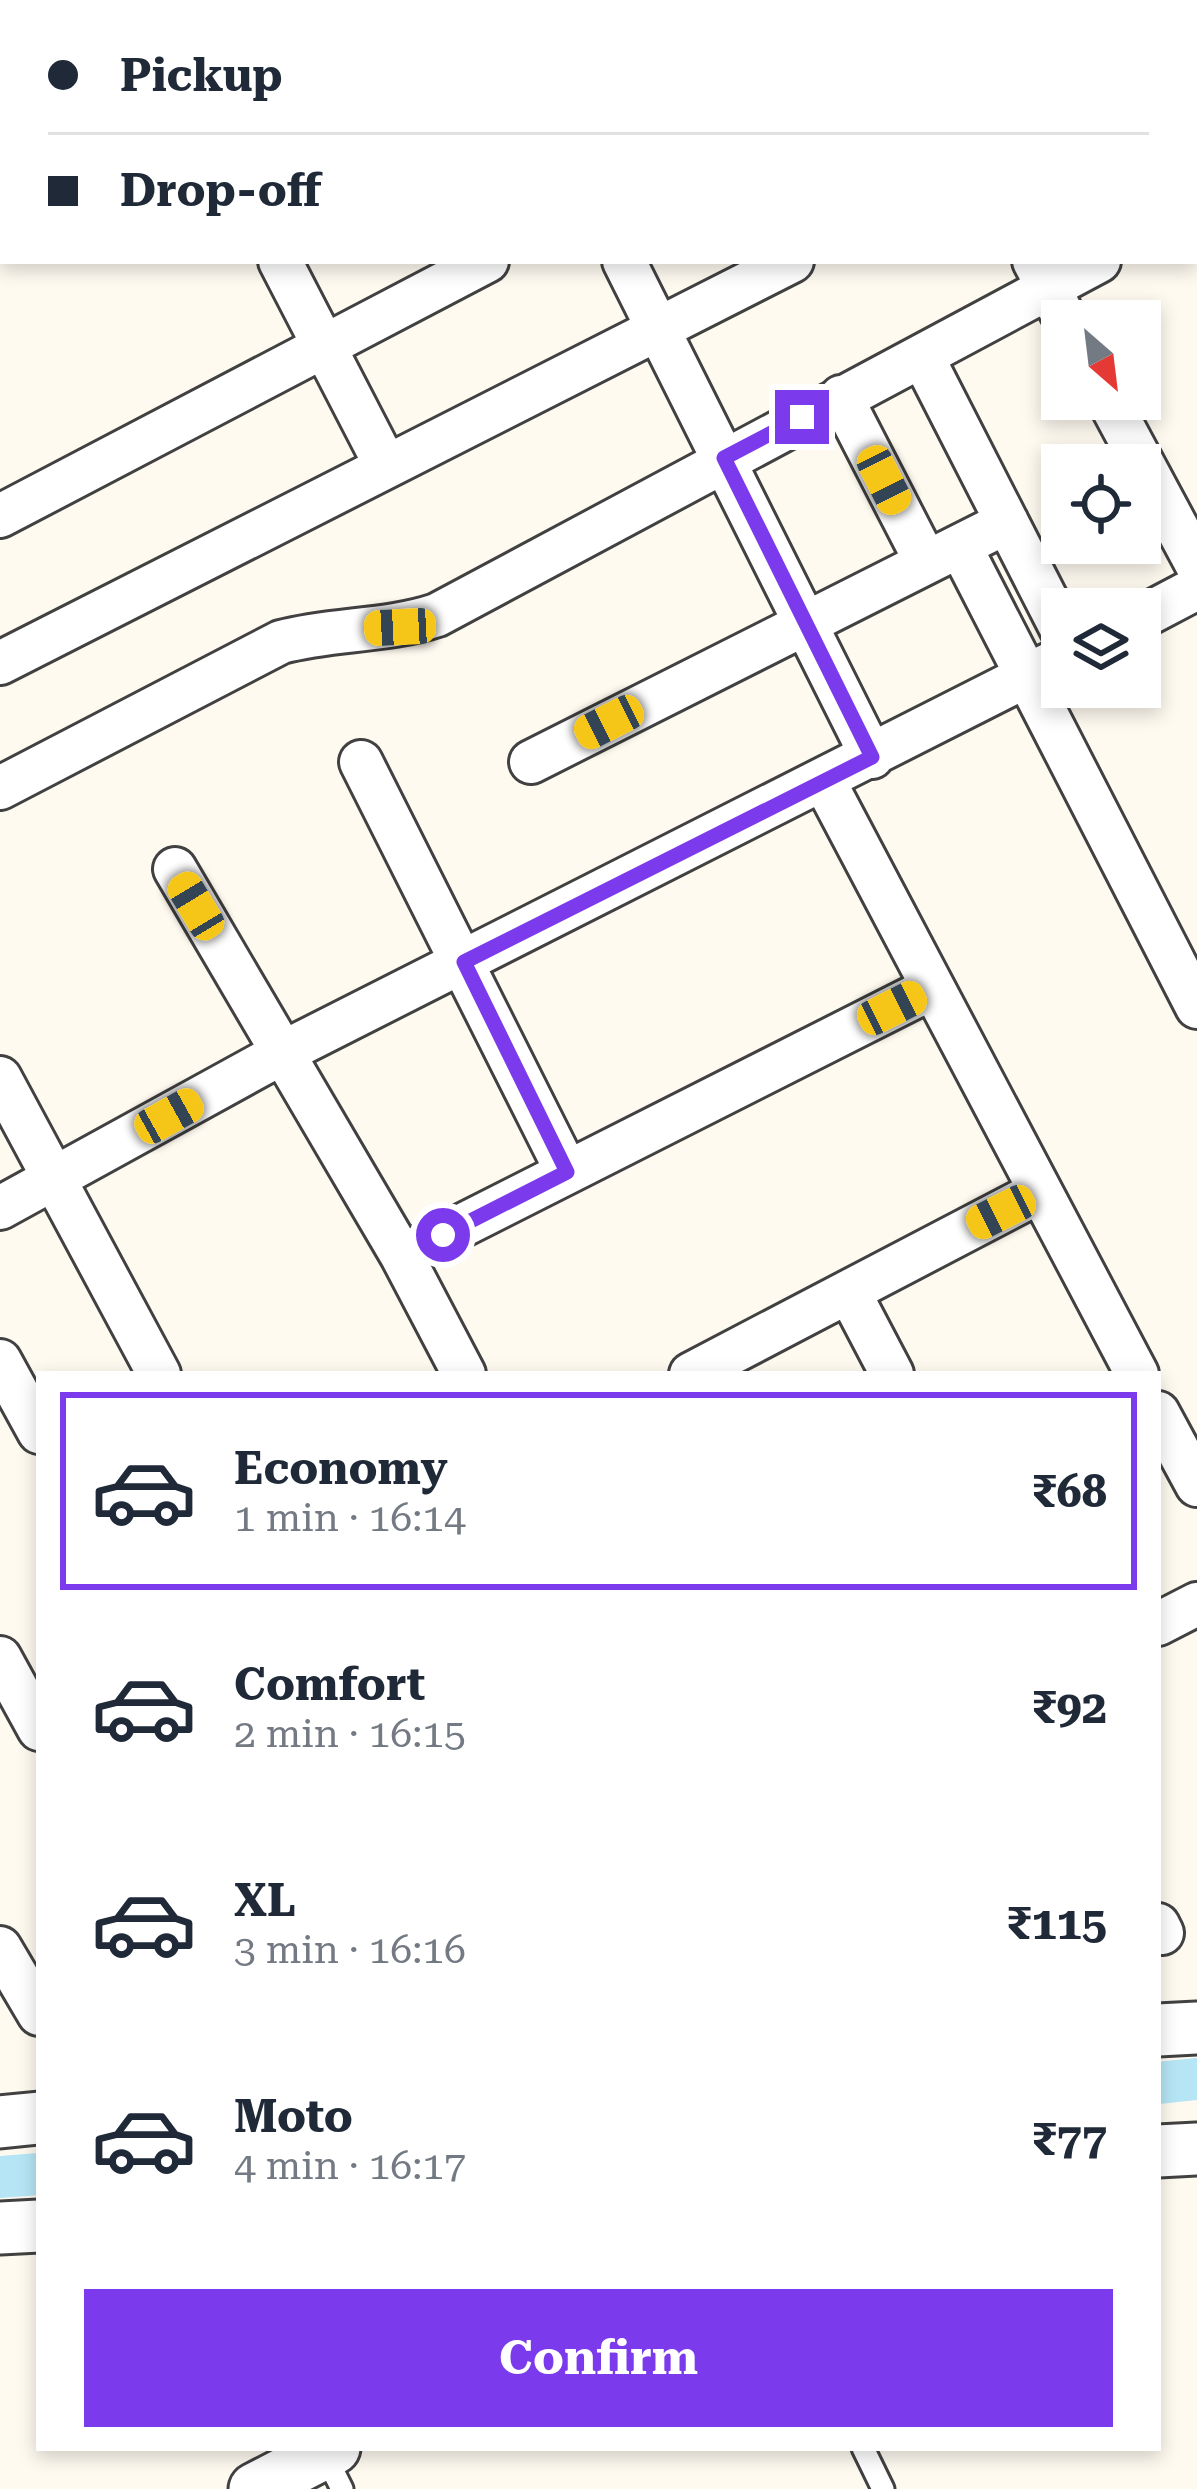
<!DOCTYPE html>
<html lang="en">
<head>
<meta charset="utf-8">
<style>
	:root { --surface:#fff; --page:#f2f2f3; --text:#1f2937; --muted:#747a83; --line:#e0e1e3; --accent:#7c3aed }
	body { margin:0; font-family:"Roboto Serif",serif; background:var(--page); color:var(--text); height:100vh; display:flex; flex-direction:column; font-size:45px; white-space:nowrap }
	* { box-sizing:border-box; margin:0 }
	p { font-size:39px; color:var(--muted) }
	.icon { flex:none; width:66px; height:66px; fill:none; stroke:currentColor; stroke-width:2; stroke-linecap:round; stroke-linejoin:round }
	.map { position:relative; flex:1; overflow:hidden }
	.sheet { position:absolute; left:36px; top:1371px; width:1125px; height:1080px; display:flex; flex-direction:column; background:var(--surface); border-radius:0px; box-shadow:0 6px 18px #0003 }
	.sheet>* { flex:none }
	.guide { position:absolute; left:0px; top:0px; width:1197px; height:264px; box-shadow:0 6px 18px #0003; display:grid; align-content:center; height:264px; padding:0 48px; background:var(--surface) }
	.needle { width:78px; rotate:152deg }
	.tools { position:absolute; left:1041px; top:300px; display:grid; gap:24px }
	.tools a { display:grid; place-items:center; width:120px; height:120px; border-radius:0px; background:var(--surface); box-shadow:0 6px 18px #0003; font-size:60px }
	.end { position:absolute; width:54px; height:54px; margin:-27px; border:15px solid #7c3aed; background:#fff; box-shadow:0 0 0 6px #fff }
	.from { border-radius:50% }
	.car { position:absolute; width:36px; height:72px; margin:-36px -18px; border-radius:15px; box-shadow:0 0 9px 3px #0007; background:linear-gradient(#f5c518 24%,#345 0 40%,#f5c518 0 76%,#345 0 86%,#f5c518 0) }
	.guide b { display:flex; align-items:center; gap:42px; height:114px; font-size:45px }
	.guide b+b { border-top:3px solid var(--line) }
	.guide i { width:30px; height:30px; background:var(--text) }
	ul { padding:21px 0 0; list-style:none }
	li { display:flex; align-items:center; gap:36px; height:198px; margin:0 24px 18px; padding:0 24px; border:6px solid transparent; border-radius:0px }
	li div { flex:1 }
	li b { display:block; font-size:45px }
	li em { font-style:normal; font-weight:700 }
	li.current { border-color:var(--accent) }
	li>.icon { width:108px; height:108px; stroke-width:1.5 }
	.button { display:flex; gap:24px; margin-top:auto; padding:24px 48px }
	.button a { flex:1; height:138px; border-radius:0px; background:var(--accent); color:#fff; font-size:48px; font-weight:700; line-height:138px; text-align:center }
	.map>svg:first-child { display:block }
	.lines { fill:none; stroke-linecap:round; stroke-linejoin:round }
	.canal { stroke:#b6e6f5; stroke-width:42 }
	.service-casing { stroke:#414141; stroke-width:27 }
	.minor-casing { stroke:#414141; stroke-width:48 }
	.tertiary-casing { stroke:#414141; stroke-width:57 }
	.service { stroke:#fff; stroke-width:21 }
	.minor { stroke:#fff; stroke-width:42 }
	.tertiary { stroke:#fff; stroke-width:51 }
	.route { stroke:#7c3aed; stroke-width:15 }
</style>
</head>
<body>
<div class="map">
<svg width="1197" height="2489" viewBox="0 0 1197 2489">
	<rect width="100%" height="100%" fill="#fffaf0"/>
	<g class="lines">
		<path class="canal" d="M1158,2083L1197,2079
			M0,2177L39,2174"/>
		<defs>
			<path id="service" d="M863,2448L883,2489
				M324,2453L342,2489"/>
			<path id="minor" d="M491,0L493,3
				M898,0L899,3
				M1140,0L1142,3
				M425,3L431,0
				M1194,101L1197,107
				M0,221L3,219
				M280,261L386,466
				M624,261L872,757
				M1034,261L1066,321
				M922,356L1062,630
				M841,397L926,562
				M1108,399L1197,565
				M0,516L487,261
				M960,546L1197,1007
				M1140,618L1197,588
				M0,663L792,261
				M361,762L567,1172
				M531,762L1007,522
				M824,781L1137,1374
				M0,788L281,642C333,628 386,632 437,615L1099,261
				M175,869L402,1256L464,1374
				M0,1078L159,1374
				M0,1208L282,1053L1062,658
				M402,1256L932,988
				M849,1292L892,1374
				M0,1361L39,1432
				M691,1374L1039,1192
				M1158,1413L1197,1485
				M1158,1624L1197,1604
				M0,1658L39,1729
				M1158,1925L1162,1933
				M0,1948L39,2014"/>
			<path id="tertiary" d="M1158,2030L1197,2028
				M0,2122L39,2118
				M1158,2151L1197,2149
				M0,2228L39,2226
				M255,2489L334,2448"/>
		</defs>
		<use href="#service" class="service-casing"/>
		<use href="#minor" class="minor-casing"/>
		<use href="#tertiary" class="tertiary-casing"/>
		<use href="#service" class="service"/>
		<use href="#minor" class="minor"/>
		<use href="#tertiary" class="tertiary"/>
	</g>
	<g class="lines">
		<path class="route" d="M443,1235L567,1172L464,962L872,757L724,458L802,417"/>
	</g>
</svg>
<div class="tools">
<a><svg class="needle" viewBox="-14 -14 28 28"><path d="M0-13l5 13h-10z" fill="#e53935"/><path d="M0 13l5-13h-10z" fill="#747a83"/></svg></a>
<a><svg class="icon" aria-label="locate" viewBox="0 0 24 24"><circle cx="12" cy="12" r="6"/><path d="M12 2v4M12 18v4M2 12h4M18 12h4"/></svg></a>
<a><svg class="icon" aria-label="layers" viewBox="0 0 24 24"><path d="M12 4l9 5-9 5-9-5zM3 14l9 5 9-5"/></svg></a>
</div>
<i class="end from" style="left:443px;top:1235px"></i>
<i class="end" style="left:802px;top:417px"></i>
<i class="car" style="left:884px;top:480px;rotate:153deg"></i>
<i class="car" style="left:400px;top:627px;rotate:267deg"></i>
<i class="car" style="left:609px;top:722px;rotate:243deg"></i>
<i class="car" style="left:196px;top:906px;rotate:329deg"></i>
<i class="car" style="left:892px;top:1008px;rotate:63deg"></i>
<i class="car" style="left:169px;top:1116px;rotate:61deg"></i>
<i class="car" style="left:1001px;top:1212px;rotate:243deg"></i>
<div class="guide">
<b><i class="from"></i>Pickup</b>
<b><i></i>Drop-off</b>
</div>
<section class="sheet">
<ul>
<li class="current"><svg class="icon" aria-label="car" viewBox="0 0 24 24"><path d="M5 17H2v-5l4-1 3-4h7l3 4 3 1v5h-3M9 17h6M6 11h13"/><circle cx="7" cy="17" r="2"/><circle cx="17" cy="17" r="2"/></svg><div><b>Economy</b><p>1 min · 16:14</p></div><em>₹68</em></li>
<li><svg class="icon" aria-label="car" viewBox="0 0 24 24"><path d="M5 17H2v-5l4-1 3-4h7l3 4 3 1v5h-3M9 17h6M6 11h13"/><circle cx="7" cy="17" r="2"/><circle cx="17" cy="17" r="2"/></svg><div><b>Comfort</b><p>2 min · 16:15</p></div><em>₹92</em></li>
<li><svg class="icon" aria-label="car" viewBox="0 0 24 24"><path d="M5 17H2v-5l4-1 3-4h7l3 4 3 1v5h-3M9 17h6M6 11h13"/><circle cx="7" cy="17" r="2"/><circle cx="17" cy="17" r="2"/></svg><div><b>XL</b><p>3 min · 16:16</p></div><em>₹115</em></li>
<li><svg class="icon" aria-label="car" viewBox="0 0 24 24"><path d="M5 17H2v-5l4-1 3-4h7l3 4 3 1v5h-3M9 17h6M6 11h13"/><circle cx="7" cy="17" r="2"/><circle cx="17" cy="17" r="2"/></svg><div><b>Moto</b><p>4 min · 16:17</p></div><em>₹77</em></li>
</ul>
<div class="button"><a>Confirm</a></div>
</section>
</div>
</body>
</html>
